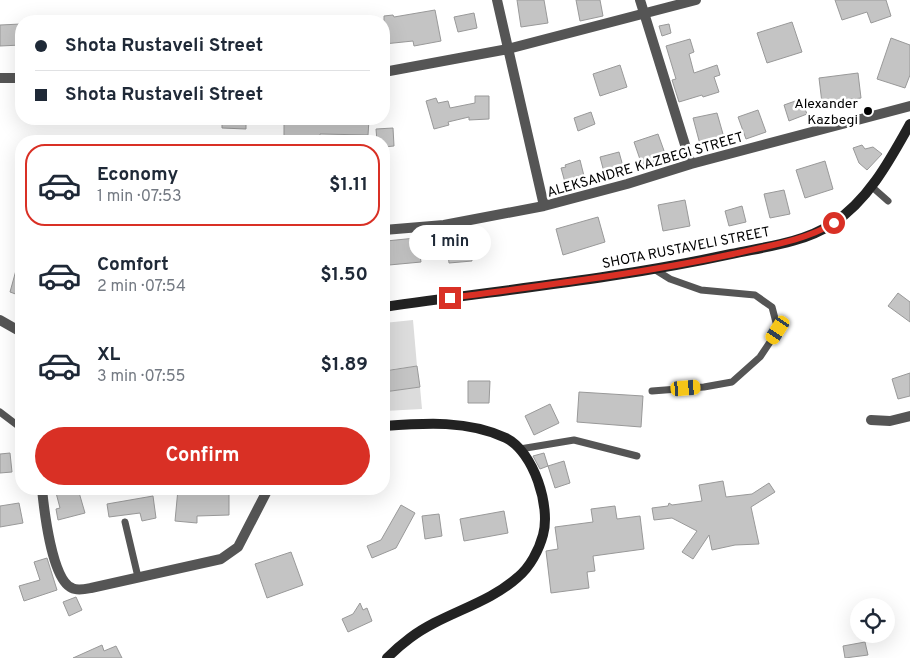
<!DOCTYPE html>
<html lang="en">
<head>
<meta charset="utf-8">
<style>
	:root { --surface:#fff; --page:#f6f6f7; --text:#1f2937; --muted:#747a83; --line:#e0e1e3; --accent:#d93025 }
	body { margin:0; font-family:Overpass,sans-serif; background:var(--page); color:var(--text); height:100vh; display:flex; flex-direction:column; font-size:19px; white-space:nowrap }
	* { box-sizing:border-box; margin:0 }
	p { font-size:16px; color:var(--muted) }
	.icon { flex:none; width:28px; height:28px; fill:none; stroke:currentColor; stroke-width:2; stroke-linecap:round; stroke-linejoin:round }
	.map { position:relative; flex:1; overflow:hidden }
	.panel { position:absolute; left:15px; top:135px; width:375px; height:360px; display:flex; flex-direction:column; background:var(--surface); border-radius:20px; box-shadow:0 5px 20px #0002 }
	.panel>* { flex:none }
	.banner { position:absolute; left:15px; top:15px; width:375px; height:110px; border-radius:20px; box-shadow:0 5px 20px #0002; display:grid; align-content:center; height:110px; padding:0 20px; background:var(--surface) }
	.controls { position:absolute; left:850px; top:598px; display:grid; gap:10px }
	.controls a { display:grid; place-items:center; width:45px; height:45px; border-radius:50%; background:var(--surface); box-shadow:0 5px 20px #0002; font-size:25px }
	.end { position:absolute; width:22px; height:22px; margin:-11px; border:6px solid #d93025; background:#fff; box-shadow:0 0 0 2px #fff }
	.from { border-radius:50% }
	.bubble { position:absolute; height:35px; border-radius:18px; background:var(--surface); box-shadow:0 5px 20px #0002; font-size:16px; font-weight:700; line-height:35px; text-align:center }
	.car { position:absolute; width:15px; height:30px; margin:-15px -8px; border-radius:6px; box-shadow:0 0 4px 1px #0007; background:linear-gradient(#f5c518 24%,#345 0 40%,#f5c518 0 76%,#345 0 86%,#f5c518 0) }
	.banner b { display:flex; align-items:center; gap:18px; height:48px; font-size:19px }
	.banner b+b { border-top:1px solid var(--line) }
	.banner i { width:12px; height:12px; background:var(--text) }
	ul { padding:9px 0 0; list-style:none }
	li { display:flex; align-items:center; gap:15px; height:82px; margin:0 10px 8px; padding:0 10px; border:2px solid transparent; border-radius:20px }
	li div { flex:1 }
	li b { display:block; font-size:19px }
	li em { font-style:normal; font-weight:700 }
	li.current { border-color:var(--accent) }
	li>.icon { width:45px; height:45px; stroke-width:1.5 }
	.button { display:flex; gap:10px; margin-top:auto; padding:10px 20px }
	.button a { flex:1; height:58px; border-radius:30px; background:var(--accent); color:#fff; font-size:20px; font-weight:700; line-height:58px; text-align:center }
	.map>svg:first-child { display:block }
	.green { fill:#dcdcdc }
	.building { fill:#c4c4c4; stroke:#999 }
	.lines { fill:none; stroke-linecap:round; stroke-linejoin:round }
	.service { stroke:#555; stroke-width:7 }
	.minor { stroke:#555; stroke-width:10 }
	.secondary { stroke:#222; stroke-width:10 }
	.route { stroke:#d93025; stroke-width:6 }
	.poi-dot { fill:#000; stroke:#fff; stroke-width:2 }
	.labels { text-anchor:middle; stroke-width:5; stroke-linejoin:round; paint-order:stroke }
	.poi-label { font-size:14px; fill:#000; stroke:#fff; text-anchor:end }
	.street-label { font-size:14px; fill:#000; stroke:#fff }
</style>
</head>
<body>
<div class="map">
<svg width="910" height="658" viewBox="0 0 910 658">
	<rect width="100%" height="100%" fill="#fff"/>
	<path class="green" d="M413,320L417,366L385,370L384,323Z
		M420,387L422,409L384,411V392Z"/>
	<path class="building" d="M517,0H544L548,23L521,27Z
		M576,0H600L603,16L580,21Z
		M835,0H886L891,16L871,23L867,12L842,20Z
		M435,10L441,41L414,46L413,41L384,44V16L393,15L394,17Z
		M474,13L477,28L458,32L454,17Z
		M792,22L802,52L767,63L757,33Z
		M21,24V45L0,46V25Z
		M669,24L671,33L662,36L659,26Z
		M891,38L910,45V75L905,88L877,79Z
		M690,39L694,52L689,54L694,73L717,65L720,75L714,77L719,92L703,97L702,95L679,102L672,80L676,79L666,46Z
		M620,65L627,87L600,96L593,74Z
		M858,73L861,98L822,103L819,78Z
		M475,96H489V119L469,120V117L448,122L449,125L434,129L426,101L436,98L438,103L448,101L450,108L475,103Z
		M801,99L807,114L789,121L784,105Z
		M758,110L766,132L746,139L738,117Z
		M591,112L595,124L578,131L574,118Z
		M717,113L725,141L701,148L693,118Z
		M222,119H246V129L222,128Z
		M284,119H367L369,120L368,135L320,134V137L284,136Z
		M393,128L394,146L384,147V141H377L376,129Z
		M658,134L667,159L643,168L634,142Z
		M862,145L865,149L873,147L882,154L867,170L859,163L853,148Z
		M619,152L624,170L605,176L600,157Z
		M580,160L585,180L566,186L561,168L566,167L565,165Z
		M825,161L833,189L805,198L796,170Z
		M784,190L790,214L770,218L764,194Z
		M685,200L690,226L663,231L658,205Z
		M742,206L746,222L729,226L725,211Z
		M598,217L605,242L563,255L556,229Z
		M469,232L472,261L449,263L447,246L419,249L421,262L389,265L386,241L426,237V233H437V236Z
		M18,263H21V296L10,292Z
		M898,293L910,302V322L888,306Z
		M417,366L420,387L384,392V371Z
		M910,373V396L898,399L892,379Z
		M468,381H490L489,403H468Z
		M579,392L643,396L641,427L577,422Z
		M550,404L559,423L534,435L525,416Z
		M10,453L12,472L0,473V454Z
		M544,453L548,466L540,469L533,456Z
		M564,461L570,483L555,488L548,466Z
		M723,481L726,497L752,494L769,483L775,492L751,507L759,544L735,545L712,550L709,535L693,559L682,552L697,531L672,518L654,520L652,508L668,506L669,503L672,505L702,501L699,485Z
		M55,489H78L85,513L58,520L56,509L60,508Z
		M178,489L229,490V515L197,516V523L175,521Z
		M153,496L156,518L142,521L140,513L109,517L107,504Z
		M19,503L23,523L0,527V506Z
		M401,505L415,513L396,548L372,558L367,546L381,540Z
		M615,506L617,519L640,516L644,549L593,556L595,571L587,572L589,588L551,593L546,551L558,549L555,527L593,522L591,509Z
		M504,511L508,533L464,541L460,519Z
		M439,514L442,536L425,539L422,516Z
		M291,552L303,585L267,598L255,564Z
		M47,558L57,590L24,601L19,586L40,580L34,562Z
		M76,597L82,610L69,616L63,602Z
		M360,603L363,610L367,608L372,621L348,632L342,619L353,614Z
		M865,642L868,655L845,658L843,646Z
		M102,645L104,651L116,646L122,658H73Z"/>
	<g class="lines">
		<path class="service" d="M871,186L888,201
			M652,391L704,387L732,382L760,357L778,330L772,307L755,295L701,290L670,279L654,269
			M0,412L21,428
			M520,449L574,440L637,456
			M125,522L138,577"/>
		<path class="minor" d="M497,0L544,206
			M640,0L691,164
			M384,72L508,49L696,0
			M0,78H21
			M384,230L444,225L544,206L627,184L691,164L910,106
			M0,320L21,332
			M871,420L890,421L910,416
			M42,489C44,509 52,580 72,588C77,591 86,589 91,588L221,559L238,547L268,489"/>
		<path class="secondary" d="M384,307C500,290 616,279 731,254C764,247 803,243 832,224C868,201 890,160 910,124
			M384,426C425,423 468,420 506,438C534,452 551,507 543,535C539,550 530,567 518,577C487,605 443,613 410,638C402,644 394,651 387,658"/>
	</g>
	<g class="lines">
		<path class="route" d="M450,298C545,285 639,274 733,254C767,246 804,241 834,223"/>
	</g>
	<circle class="poi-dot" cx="868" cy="111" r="5"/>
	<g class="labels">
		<g class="poi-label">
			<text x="858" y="108">Alexander<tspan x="858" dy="16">Kazbegi</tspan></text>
		</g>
		<g class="street-label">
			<text transform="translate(645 164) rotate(-16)" y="5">ALEKSANDRE KAZBEGI STREET</text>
			<text transform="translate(686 247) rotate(-11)" y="5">SHOTA RUSTAVELI STREET</text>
		</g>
	</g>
</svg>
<div class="controls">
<a><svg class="icon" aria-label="locate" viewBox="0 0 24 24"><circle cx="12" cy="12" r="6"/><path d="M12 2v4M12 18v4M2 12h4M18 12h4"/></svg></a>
</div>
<i class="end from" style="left:834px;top:223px"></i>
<i class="end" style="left:450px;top:298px"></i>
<div class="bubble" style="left:409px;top:225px;width:82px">1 min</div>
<i class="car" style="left:778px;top:330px;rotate:213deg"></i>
<i class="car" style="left:686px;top:388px;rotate:85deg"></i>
<div class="banner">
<b><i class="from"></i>Shota Rustaveli Street</b>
<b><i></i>Shota Rustaveli Street</b>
</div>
<section class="panel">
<ul>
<li class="current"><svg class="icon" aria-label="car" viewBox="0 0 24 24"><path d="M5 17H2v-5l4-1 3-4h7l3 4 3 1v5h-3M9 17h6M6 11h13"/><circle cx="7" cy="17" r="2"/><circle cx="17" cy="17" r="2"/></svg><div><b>Economy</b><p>1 min · 07:53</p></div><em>$1.11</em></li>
<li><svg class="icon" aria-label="car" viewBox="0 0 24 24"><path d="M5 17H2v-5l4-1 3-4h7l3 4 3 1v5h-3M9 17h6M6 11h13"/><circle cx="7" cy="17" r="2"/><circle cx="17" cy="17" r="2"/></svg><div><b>Comfort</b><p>2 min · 07:54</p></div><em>$1.50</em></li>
<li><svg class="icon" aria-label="car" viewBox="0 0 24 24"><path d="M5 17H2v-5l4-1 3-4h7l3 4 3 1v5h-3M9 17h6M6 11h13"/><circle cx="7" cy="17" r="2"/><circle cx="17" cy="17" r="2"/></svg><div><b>XL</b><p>3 min · 07:55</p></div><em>$1.89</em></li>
</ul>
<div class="button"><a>Confirm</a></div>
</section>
</div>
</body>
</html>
